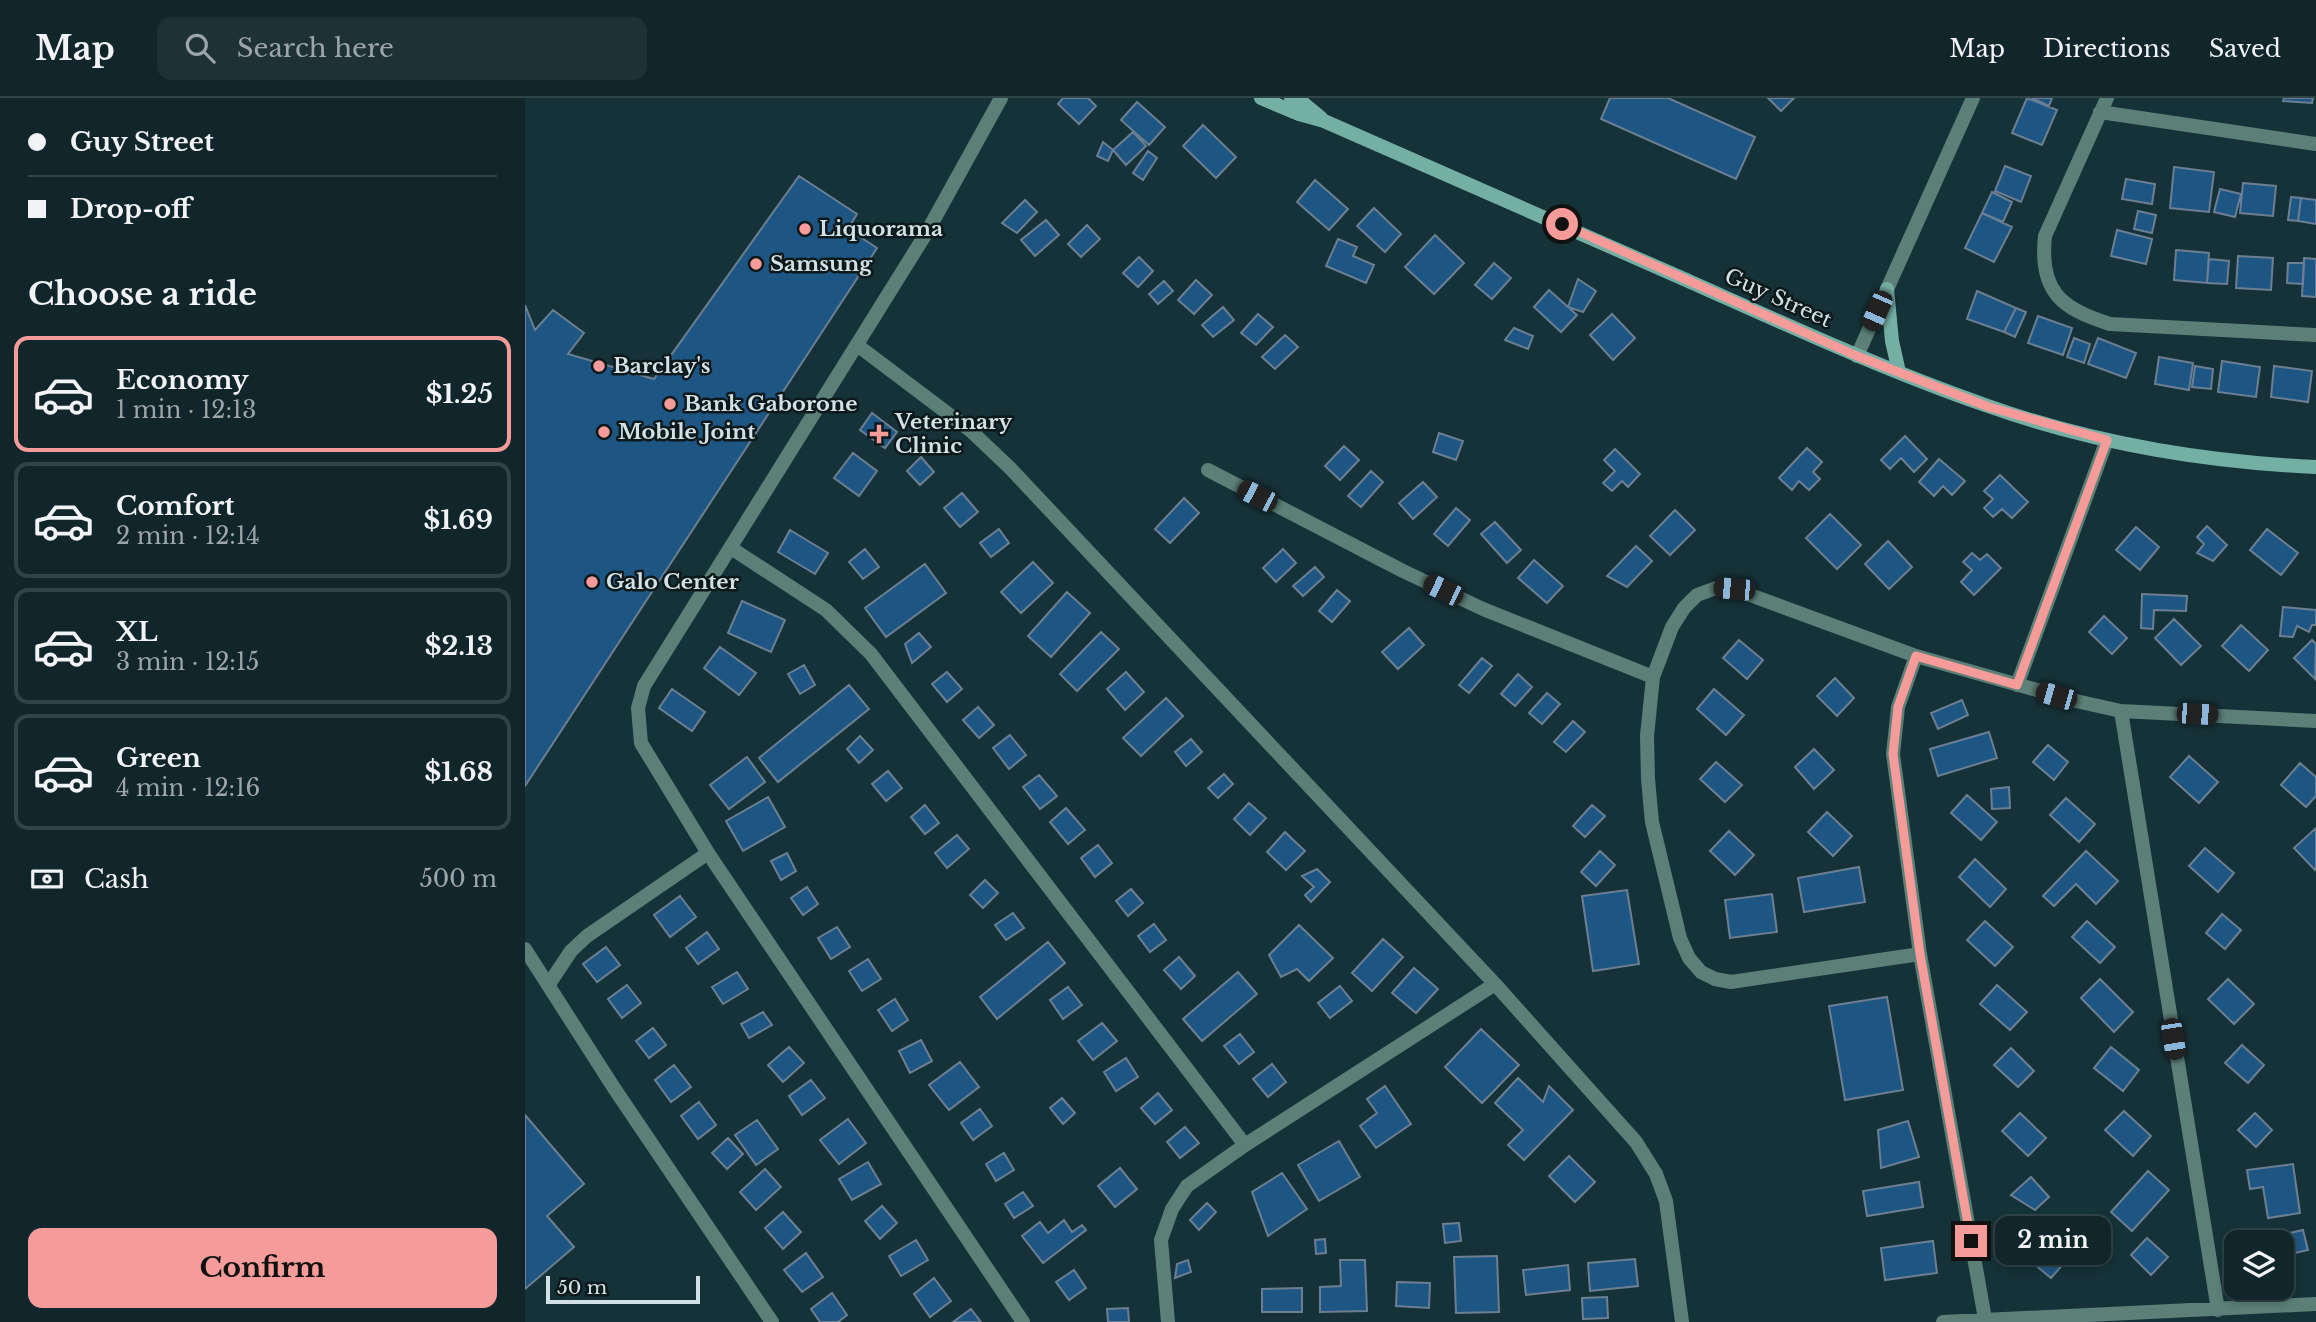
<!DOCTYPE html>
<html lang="en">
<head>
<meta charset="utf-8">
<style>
	:root { --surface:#10262a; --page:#1e3236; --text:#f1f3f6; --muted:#9ca5a8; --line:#304347; --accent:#f59b99 }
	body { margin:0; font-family:"Libre Baskerville",serif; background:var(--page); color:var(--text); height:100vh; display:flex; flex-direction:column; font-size:26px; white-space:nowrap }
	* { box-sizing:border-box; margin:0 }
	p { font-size:23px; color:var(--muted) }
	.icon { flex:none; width:38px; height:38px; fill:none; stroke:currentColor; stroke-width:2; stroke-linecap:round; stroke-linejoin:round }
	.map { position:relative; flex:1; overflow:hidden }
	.panel { display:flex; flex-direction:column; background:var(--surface); width:525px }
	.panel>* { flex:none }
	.banner { display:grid; align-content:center; height:154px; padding:0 28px; background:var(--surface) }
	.controls { position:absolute; left:1699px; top:1132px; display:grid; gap:14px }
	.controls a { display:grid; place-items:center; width:70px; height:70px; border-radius:14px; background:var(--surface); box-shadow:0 4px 10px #0003,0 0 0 2px var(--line); font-size:35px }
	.scale { position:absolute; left:21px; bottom:18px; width:154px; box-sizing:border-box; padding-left:7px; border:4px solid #d1e1e5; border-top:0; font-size:19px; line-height:24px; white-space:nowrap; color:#d1e1e5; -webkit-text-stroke:5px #0c181a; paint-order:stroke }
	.end { position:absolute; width:32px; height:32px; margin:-16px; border:9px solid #f59b99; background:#111; box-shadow:0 0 0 4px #111 }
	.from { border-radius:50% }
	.bubble { position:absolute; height:49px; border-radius:14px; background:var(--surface); box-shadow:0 4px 10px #0003,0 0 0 2px var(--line); font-size:23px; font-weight:700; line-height:49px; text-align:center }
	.car { position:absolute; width:21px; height:42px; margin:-21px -10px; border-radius:9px; box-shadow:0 0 5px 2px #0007; background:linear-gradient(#222 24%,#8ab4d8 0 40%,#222 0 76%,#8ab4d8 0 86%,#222 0) }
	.banner b { display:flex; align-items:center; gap:24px; height:66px; font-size:26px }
	.banner b+b { border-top:2px solid var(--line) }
	.banner i { width:18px; height:18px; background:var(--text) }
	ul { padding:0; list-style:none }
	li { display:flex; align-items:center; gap:21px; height:116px; margin:0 14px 10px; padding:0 14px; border:4px solid var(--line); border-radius:14px }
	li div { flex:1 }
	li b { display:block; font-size:26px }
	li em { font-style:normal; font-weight:700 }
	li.active { border-color:var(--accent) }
	li>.icon { width:63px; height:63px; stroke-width:1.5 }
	h2 { padding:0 28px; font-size:32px; line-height:84px }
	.pay { display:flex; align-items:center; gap:18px; height:77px; padding:0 28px; font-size:26px }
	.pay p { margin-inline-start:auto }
	.cta { display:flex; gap:14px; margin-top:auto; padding:14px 28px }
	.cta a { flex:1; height:80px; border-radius:14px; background:var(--accent); color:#111; font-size:28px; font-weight:700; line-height:80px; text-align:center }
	header { display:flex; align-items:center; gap:42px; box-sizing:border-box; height:98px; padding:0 35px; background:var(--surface); border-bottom:2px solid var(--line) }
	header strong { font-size:33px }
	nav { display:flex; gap:38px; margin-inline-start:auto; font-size:24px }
	.search { width:490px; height:63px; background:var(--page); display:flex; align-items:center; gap:18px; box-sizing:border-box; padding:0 24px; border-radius:14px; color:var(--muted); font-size:26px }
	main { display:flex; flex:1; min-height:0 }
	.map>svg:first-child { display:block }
	.building { fill:#1e5683; stroke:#6c7f92; stroke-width:2 }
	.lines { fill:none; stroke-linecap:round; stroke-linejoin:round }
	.street { stroke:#5c8078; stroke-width:14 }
	.secondary { stroke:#74afa3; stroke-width:14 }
	.route { stroke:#f59b99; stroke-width:9 }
	.poi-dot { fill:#f59b99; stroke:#0c181a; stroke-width:2.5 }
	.labels { text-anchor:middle; stroke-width:5; stroke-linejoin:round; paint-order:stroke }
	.poi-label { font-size:21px; font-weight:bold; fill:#d1e1e5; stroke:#0c181a; text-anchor:start }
	.street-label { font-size:21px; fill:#d1e1e5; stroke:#0c181a }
</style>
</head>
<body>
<header>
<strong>Map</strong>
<div class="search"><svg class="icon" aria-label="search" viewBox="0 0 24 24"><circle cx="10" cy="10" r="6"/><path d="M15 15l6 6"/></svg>Search here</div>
<nav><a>Map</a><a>Directions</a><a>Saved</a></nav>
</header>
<main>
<section class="panel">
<div class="banner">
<b><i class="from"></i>Guy Street</b>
<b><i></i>Drop-off</b>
</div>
<h2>Choose a ride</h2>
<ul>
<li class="active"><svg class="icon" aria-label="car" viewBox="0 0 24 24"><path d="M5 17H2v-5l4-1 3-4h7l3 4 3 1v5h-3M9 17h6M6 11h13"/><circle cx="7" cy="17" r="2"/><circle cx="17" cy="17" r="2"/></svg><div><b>Economy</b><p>1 min · 12:13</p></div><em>$1.25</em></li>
<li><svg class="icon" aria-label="car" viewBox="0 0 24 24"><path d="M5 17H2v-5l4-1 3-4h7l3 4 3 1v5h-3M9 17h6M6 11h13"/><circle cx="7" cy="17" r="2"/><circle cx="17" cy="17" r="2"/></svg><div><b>Comfort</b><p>2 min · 12:14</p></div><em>$1.69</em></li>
<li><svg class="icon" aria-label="car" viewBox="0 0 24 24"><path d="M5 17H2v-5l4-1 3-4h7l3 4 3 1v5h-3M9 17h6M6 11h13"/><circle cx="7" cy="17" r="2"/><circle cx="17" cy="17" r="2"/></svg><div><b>XL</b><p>3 min · 12:15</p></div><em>$2.13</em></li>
<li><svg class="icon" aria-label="car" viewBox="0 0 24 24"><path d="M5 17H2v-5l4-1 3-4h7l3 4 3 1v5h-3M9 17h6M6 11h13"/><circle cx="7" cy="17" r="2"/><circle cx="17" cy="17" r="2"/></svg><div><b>Green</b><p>4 min · 12:16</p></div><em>$1.68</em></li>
</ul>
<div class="pay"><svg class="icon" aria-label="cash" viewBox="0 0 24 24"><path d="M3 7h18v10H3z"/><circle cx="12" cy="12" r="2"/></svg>Cash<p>500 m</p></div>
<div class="cta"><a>Confirm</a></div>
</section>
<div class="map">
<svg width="1791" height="1224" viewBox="0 0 1791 1224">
	<rect width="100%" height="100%" fill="#153238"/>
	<path class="building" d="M538,0H563L571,8L554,26L533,6Z
		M1085,0H1143L1230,39L1211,81L1076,21Z
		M1243,0H1269L1256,13Z
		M1502,0L1532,12L1517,47L1487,35Z
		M1507,0H1527L1524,8Z
		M1759,0H1788L1787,5L1758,3Z
		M612,4L640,29L624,47L596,22Z
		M678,27L711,59L691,80L658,48Z
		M608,34L621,48L601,67L588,52Z
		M578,44L588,52L583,63L572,58Z
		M623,53L632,60L618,82L608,75Z
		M1480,68L1506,78L1496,104L1470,93Z
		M1649,69L1689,74L1684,114L1645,110Z
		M274,78L332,116L323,131L352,150L0,688V207L10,232L28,212L59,235L43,256L129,281Z
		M1601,81L1630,86L1627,106L1597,101Z
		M790,82L823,111L804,132L772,104Z
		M1718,85L1751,88L1748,118L1715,115Z
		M1695,91L1716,96L1710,119L1689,114Z
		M1467,94L1487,104L1478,124L1457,115Z
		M1766,99L1776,100L1773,123L1763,122Z
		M1776,100L1791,102V126L1773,123Z
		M500,102L512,114L492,135L477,125Z
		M849,110L876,136L860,154L832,128Z
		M1613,113L1631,117L1627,135L1609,131Z
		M1457,115L1487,129L1469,164L1440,150Z
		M521,122L534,137L510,158L496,142Z
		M562,127L575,141L556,159L543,146Z
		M1592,132L1627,141L1621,166L1586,158Z
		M910,137L939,165L909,196L880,169Z
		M813,141L832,149L828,158L849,167L841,185L801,168Z
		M1651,152L1684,155L1682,185L1649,182Z
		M1713,158L1748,160L1746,192L1711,190Z
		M614,159L628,173L613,189L598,175Z
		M1779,160L1791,161V199L1777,198Z
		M1684,161L1704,163L1702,186L1682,185Z
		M969,165L986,180L967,201L950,187Z
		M1763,165H1779L1778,186L1762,185Z
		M1053,181L1071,193L1058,214L1043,209Z
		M671,182L687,197L669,216L653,202Z
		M639,183L648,193L633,206L624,196Z
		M1024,192L1052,217L1036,234L1009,209Z
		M1452,193L1491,210L1479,234L1442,221Z
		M698,209L709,222L688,239L677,227Z
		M1491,210L1501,214L1490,239L1479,234Z
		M733,216L748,229L731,247L716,235Z
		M1087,216L1110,240L1088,262L1065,237Z
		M1513,218L1547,230L1538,257L1503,245Z
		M989,230L1008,238L1003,251L980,242Z
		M760,237L773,249L750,271L737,259Z
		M1549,240L1565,246L1559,265L1542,259Z
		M1573,240L1611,255L1601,280L1563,266Z
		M1634,259L1668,265L1664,292L1630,286Z
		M1697,263L1735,269L1731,299L1693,294Z
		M1670,268L1688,271L1686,291L1667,289Z
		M1749,268L1787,273L1783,304L1746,299Z
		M347,315L372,334L360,350L335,332Z
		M914,335L938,343L931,362L908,354Z
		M1380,338L1402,361L1389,374L1376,360L1365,371L1356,362Z
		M819,348L834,362L815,382L800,368Z
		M1282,350L1297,364L1288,374L1295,381L1284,392L1274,383L1267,392L1254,380Z
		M1090,351L1115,376L1103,389L1097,383L1087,393L1078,385L1090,373L1079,362Z
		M328,355L352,373L334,398L309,380Z
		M396,359L409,374L395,387L382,373Z
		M1414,361L1440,383L1427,397L1418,388L1409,398L1394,384Z
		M846,373L858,384L836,409L823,398Z
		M1475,377L1503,404L1487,420L1477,411L1468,419L1459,410L1468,401L1459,393Z
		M898,384L912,399L888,421L874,405Z
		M437,395L453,414L435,429L419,410Z
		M659,400L674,415L645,445L630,431Z
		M931,410L945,422L923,448L909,436Z
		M1150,412L1170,432L1145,457L1125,438Z
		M1305,416L1336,447L1312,471L1281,440Z
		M970,424L996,452L982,465L956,436Z
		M1682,428L1702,447L1688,463L1672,455L1679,446L1672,439Z
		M1611,429L1634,449L1615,472L1591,452Z
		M474,431L484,445L466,459L455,445Z
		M1742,431L1773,455L1756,477L1725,452Z
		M265,432L303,455L290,476L253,454Z
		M1363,443L1387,469L1364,491L1340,466Z
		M1111,448L1127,463L1102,489L1082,478Z
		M340,451L354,469L338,481L324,464Z
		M758,451L771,465L751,484L738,470Z
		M1447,455L1455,462L1462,456L1476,470L1449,497L1436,484L1447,472L1438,464Z
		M1009,462L1038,488L1022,505L993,480Z
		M508,464L528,485L496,515L476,494Z
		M400,466L421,495L361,539L340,510Z
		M790,469L799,479L778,498L768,488Z
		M812,492L825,503L807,524L794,513Z
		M542,494L565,515L526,559L503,538Z
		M1617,496L1662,498L1661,513L1629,512L1628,531L1616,530Z
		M217,503L260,522L246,554L203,535Z
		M1758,509L1791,512V527H1787L1784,534L1772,528L1768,539L1755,538Z
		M1579,518L1602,540L1587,556L1564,534Z
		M1649,521L1676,548L1656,567L1630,540Z
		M1716,527L1743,552L1724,573L1697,548Z
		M884,530L899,547L873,571L857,554Z
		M576,534L594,551L552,593L535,576Z
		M394,535L406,549L387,565L380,546Z
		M1214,542L1238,562L1222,581L1198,560Z
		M1787,542L1791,546L1790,581L1769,560Z
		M195,549L231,575L214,597L179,570Z
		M957,560L967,568L944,595L934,587Z
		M279,567L290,587L275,596L263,576Z
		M422,574L437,591L422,604L407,586Z
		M601,574L619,594L600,612L582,591Z
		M993,576L1007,589L990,608L976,596Z
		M1310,580L1329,600L1312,618L1292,598Z
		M324,587L344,611L253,684L234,660Z
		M147,591L180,614L167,633L134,610Z
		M1189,591L1219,617L1201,637L1172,611Z
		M1022,595L1035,606L1017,626L1004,615Z
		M641,600L658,618L616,658L598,640Z
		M1437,602L1443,617L1413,631L1406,615Z
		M453,609L469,627L454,640L438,622Z
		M1048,623L1060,634L1041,654L1029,644Z
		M1464,634L1472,660L1413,678L1405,651Z
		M485,637L501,657L484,671L468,650Z
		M335,638L348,652L334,665L322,651Z
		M666,641L677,654L661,668L650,654Z
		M1523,647L1543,664L1529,682L1508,664Z
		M1289,651L1309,672L1289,691L1270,669Z
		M1664,658L1693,684L1674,705L1645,679Z
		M222,659L240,684L204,711L185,687Z
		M1191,664L1217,687L1200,704L1175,681Z
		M1775,665L1791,679V698L1781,709L1756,687Z
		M363,673L377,690L361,703L347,686Z
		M699,676L708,686L693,700L683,690Z
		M514,677L532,698L515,711L498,689Z
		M1484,689L1485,710L1467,711L1466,691Z
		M1442,697L1472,724L1456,742L1426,715Z
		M243,699L260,729L218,753L201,723Z
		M1541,700L1570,726L1554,744L1525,717Z
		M724,705L741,720L725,737L709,721Z
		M400,707L414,725L400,736L386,719Z
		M1067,707L1080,718L1060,739L1048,728Z
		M541,710L560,732L543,746L525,724Z
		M1302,714L1327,738L1308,758L1283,734Z
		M1791,730V771L1790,772L1769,750Z
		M1204,733L1229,757L1210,777L1185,753Z
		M760,734L780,753L761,772L742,754Z
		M432,737L444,751L422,770L410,755Z
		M573,747L587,765L570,779L556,760Z
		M1680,750L1709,775L1693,794L1664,768Z
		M1075,753L1090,767L1071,788L1056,774Z
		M1561,753L1593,783L1571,806L1551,786L1529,808L1518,798Z
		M262,755L271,773L256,782L246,763Z
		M1450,761L1481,791L1465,809L1434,779Z
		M1334,769L1340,804L1279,814L1273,780Z
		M792,771L805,784L786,804L780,797L789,789L777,778Z
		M460,782L473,795L458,810L445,797Z
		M282,789L293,806L278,817L266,800Z
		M606,791L618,805L603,818L591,803Z
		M1102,792L1114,866L1068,873L1057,798Z
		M1247,796L1252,834L1205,840L1200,802Z
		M155,798L171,819L145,839L129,817Z
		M488,815L499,830L481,842L470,827Z
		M1697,816L1716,832L1700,851L1681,835Z
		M1460,823L1488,849L1470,868L1442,842Z
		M1562,823L1590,849L1575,865L1547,839Z
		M629,826L641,842L625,854L613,838Z
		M774,827L808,860L784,883L772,871L756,879L744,857Z
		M312,829L325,849L306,861L293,840Z
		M182,834L194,851L173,866L161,850Z
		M858,841L878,859L847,893L827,875Z
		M523,844L540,865L472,921L455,899Z
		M81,849L95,867L72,884L58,866Z
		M654,859L670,878L656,891L639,872Z
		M343,861L356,881L337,893L324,873Z
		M889,870L913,891L891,915L867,895Z
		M212,874L223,891L198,906L187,889Z
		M713,874L732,896L677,943L658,921Z
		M1575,881L1608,914L1589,934L1556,900Z
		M1703,881L1729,906L1709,926L1683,901Z
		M102,887L116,905L97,920L83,901Z
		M1472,887L1502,914L1485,932L1455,906Z
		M815,888L827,903L805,920L793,905Z
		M543,889L557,907L538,921L525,902Z
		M1362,899L1378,992L1320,1002L1304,908Z
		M370,901L383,922L367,933L353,912Z
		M238,914L247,927L224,940L216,926Z
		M577,925L592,943L568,962L553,943Z
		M128,930L141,947L124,960L111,943Z
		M956,931L994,967L957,1005L920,969Z
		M715,936L729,954L714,966L699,948Z
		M396,942L407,963L385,975L374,953Z
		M1717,947L1739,967L1723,985L1700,965Z
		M264,949L279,965L258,984L243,967Z
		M1586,949L1614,972L1598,993L1569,970Z
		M1486,950L1509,973L1493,989L1469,967Z
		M601,960L613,979L591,993L579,974Z
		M435,964L454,989L424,1012L404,987Z
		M747,966L761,984L743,999L728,981Z
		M149,967L166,989L146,1004L130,982Z
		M993,980L1018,1004L1024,988L1048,1012L999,1062L983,1047L998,1032L970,1005Z
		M286,982L300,1000L277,1017L264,998Z
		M860,988L886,1026L851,1050L835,1028L852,1015L842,1001Z
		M633,995L647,1012L630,1026L616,1010Z
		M537,1000L550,1015L538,1026L525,1010Z
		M174,1004L191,1027L173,1041L156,1018Z
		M455,1011L467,1028L448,1042L436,1025Z
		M1599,1013L1626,1038L1608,1058L1580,1032Z
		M1495,1015L1521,1040L1503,1058L1477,1033Z
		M1730,1015L1747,1032L1731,1049L1713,1032Z
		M0,1017L59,1086L22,1118L49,1149L0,1191Z
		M323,1021L341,1045L314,1066L295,1042Z
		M232,1022L253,1051L231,1067L210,1037Z
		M1383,1023L1394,1059L1356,1070L1353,1032Z
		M660,1029L674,1045L655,1060L642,1044Z
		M203,1040L218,1056L202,1071L187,1055Z
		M814,1043L835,1079L794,1103L773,1067Z
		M479,1055L489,1072L471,1083L461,1066Z
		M1044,1058L1070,1084L1050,1104L1024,1078Z
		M343,1064L356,1086L327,1102L314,1081Z
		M1768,1066L1775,1115L1743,1120L1738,1089L1725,1091L1722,1072Z
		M595,1070L612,1091L590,1109L573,1088Z
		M240,1071L256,1089L231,1112L215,1094Z
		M1623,1073L1644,1092L1607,1133L1586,1114Z
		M757,1075L782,1111L743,1138L727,1094Z
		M1506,1079L1524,1099L1510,1112L1486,1097Z
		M1394,1084L1398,1109L1342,1118L1338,1093Z
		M498,1094L508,1108L489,1120L480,1106Z
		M682,1105L691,1114L674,1132L665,1122Z
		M357,1108L372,1125L355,1141L340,1123Z
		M258,1114L276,1134L258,1151L240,1130Z
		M539,1122L547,1134L557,1127L561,1132L518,1165L497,1138L515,1124L523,1135Z
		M934,1125L936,1143L920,1145L918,1126Z
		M1778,1132L1783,1152L1757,1158V1144H1732V1142Z
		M1622,1140L1643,1159L1626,1177L1606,1157Z
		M800,1141L801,1155L791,1156L790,1142Z
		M391,1142L403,1162L376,1178L364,1158Z
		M1408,1143L1412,1175L1360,1182L1356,1150Z
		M1517,1145L1540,1164L1526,1180L1503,1161Z
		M281,1155L298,1179L277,1194L259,1172Z
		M972,1158L974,1214L931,1215L929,1159Z
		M1110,1161L1113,1188L1065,1193L1063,1165Z
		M663,1162L666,1174L650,1180L652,1166Z
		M815,1162H840L842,1213L795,1214V1189L816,1188Z
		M1043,1167L1045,1192L1001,1197L998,1172Z
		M549,1172L561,1190L544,1202L531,1184Z
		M409,1180L426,1203L405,1219L389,1196Z
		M872,1184L905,1185L904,1210L871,1208Z
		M777,1190V1214H737V1191Z
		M307,1195L322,1217L313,1224H295L286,1211Z
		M1082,1199L1083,1220L1058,1221L1057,1200Z
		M603,1210L604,1224H583L582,1211Z
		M446,1211L456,1224H428Z"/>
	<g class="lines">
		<path class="street" d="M476,0L402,134L119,588L113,610L116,645L183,755L498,1224
			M1582,0L1520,138C1514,193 1536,211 1585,226L1791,237
			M1575,14L1791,46
			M332,247L446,333L485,370L970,886L1111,1044L1131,1076L1141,1103L1157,1224
			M1332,258L1448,0
			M683,372L878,473L958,511L1128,579
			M206,450L301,512L346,556L720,1047
			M1391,558L1373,609L1368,656L1395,856L1460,1221
			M1492,587L1582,342
			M1596,613L1693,1212
			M0,851L89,990L247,1224
			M1395,856L1206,884L1190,881L1176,874L1164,860L1155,840L1127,724L1123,681L1122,638L1128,579L1147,529L1159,510L1172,497L1191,490L1209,491L1391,558L1551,603L1596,613L1791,623
			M24,886L46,853L62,838L183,755
			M643,1224L636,1142L647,1111L662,1088L720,1047L970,886
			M1418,1224L1791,1206"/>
		<path class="secondary" d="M736,0L774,16L799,23C920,75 1040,128 1159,181C1260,226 1359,272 1463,308C1568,345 1680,364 1791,369
			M766,0L778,5L796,20
			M1362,191L1367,243L1374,274"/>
	</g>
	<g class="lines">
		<path class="route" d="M1037,126L1332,258L1464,309L1582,342L1492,587L1391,558L1373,609L1368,656L1395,856L1446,1143"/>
	</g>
	<g class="poi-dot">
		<circle cx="280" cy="131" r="7"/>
		<circle cx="231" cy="166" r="7"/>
		<circle cx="74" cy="268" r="7"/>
		<circle cx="145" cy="306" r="7"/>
		<circle cx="79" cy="334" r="7"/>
		<path d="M350.5 325.5h7v7h7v7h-7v7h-7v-7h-7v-7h7z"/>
		<circle cx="67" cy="484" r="7"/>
	</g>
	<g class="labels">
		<g class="poi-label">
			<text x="294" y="138">Liquorama</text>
			<text x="245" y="173">Samsung</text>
			<text x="88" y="275">Barclay's</text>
			<text x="159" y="313">Bank Gaborone</text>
			<text x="370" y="331">Veterinary<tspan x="370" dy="24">Clinic</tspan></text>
			<text x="93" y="341">Mobile Joint</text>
			<text x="81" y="491">Galo Center</text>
		</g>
		<g class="street-label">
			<text transform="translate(1253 200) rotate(24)" y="7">Guy Street</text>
		</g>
	</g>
</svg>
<div class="controls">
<a><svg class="icon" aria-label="layers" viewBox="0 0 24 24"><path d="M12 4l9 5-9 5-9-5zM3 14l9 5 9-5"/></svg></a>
</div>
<div class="scale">50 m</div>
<i class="end from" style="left:1037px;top:126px"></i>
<i class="end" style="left:1446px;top:1143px"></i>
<div class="bubble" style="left:1470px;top:1118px;width:116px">2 min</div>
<i class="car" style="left:1352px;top:213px;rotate:204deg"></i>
<i class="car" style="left:732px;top:398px;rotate:297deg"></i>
<i class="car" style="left:1209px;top:491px;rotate:275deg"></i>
<i class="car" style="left:918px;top:492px;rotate:296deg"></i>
<i class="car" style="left:1531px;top:598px;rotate:286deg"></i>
<i class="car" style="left:1672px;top:616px;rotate:93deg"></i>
<i class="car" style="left:1648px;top:941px;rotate:171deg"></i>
</div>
</main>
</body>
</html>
